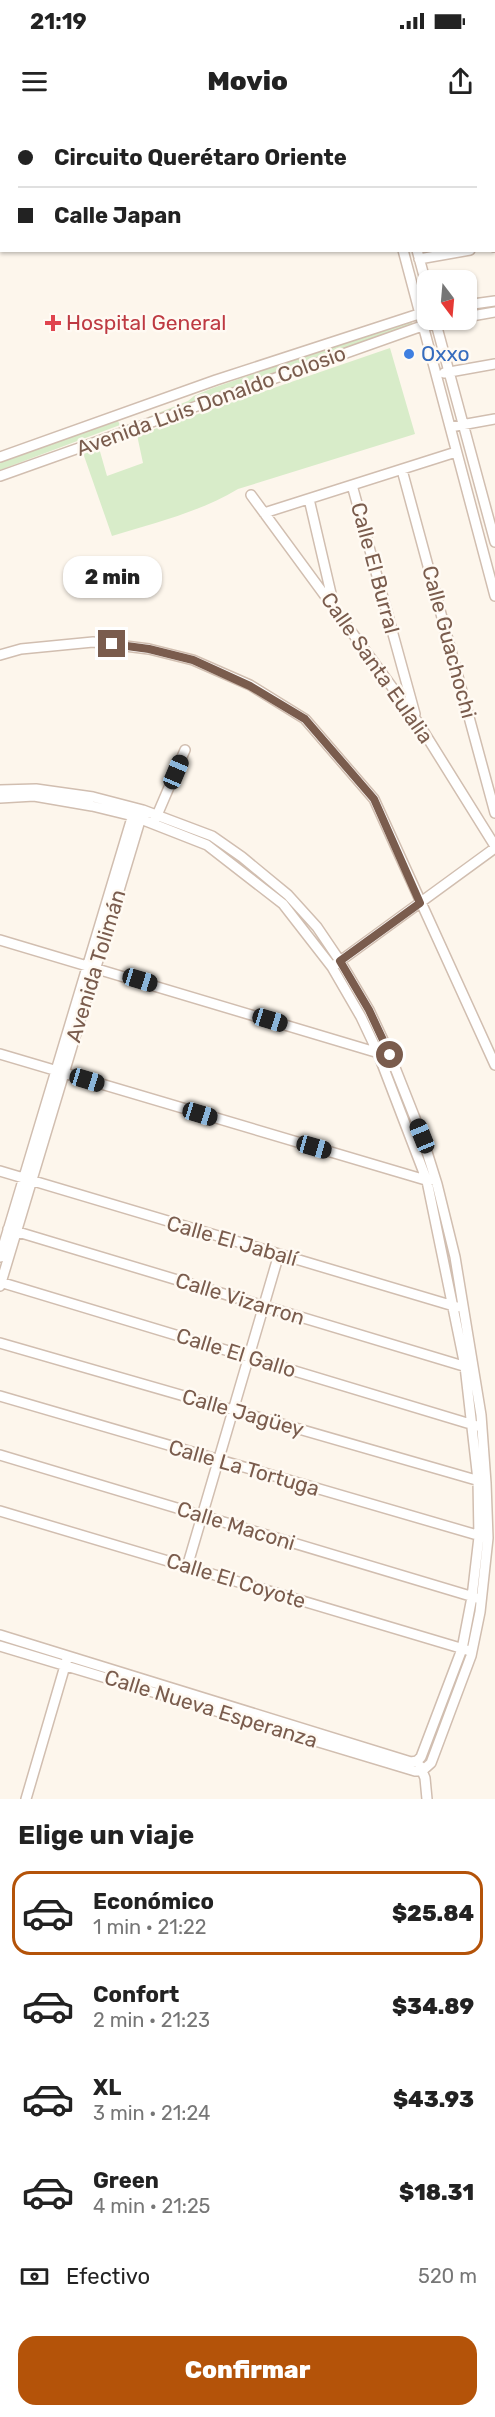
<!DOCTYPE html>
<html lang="es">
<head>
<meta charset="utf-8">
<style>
	:root { --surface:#fff; --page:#f2f2f2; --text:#222; --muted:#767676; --line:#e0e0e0; --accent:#b45309 }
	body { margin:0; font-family:Rubik,sans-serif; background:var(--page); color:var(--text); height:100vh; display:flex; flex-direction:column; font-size:22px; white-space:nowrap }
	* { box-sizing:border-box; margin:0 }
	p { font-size:20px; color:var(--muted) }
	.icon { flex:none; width:33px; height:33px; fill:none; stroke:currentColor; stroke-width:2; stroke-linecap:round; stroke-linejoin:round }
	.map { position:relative; height:1679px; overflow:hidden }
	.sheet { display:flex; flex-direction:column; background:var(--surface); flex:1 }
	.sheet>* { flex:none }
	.hud { position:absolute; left:0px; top:0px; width:495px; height:132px; box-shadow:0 2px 4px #0004; display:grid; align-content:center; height:132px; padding:0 18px; background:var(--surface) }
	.needle { width:39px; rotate:164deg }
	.controls { position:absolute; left:417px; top:150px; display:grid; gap:12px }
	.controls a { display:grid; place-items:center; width:60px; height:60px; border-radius:12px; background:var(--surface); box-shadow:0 2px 4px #0004; font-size:30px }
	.end { position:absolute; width:27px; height:27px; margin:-14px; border:8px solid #7a5c4d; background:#fff; box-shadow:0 0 0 3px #fff }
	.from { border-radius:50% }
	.bubble { position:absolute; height:42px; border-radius:18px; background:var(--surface); box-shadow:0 2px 4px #0004; font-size:20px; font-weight:800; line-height:42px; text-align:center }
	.car { position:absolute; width:18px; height:36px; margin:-18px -9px; border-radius:8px; box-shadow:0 0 4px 2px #0007; background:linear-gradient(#222 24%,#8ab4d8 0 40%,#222 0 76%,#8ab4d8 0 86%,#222 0) }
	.hud b { display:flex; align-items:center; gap:21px; height:57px; font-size:22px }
	.hud b+b { border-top:2px solid var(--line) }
	.hud i { width:15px; height:15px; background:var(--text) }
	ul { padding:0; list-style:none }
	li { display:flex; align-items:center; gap:18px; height:84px; margin:0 12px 9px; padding:0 6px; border:3px solid transparent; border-radius:18px }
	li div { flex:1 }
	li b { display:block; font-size:22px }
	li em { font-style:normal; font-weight:800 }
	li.selected { border-color:var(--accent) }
	li>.icon { width:54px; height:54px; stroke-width:1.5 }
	h2 { padding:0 18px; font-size:27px; line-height:72px }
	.pay { display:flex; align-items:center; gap:15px; height:66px; padding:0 18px; font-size:22px }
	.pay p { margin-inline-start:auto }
	.action { display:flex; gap:12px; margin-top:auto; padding:12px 18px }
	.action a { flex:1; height:69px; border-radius:18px; background:var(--accent); color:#fff; font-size:24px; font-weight:800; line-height:69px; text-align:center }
	.status { display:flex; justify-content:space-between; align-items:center; height:42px; padding:0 30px; background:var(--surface); direction:ltr }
	.status svg { height:16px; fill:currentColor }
	header { display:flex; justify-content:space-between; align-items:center; height:78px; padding:0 18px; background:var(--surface); font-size:27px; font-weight:800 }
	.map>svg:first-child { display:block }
	.green { fill:#d8ecc9 }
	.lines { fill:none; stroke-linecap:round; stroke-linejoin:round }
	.minor-casing { stroke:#d1beb0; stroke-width:12 }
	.minor { stroke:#fff; stroke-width:9 }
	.route { stroke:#7a5c4d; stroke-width:8 }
	.health-dot { fill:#e0444e; stroke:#fffaf3; stroke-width:2 }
	.shop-dot { fill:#3f7fe0; stroke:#fffaf3; stroke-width:2 }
	.labels { text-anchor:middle; stroke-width:5; stroke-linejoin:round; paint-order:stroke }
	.health-label { font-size:21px; fill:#be3a42; stroke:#fffaf3; text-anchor:start }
	.shop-label { font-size:21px; fill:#366cbe; stroke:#fffaf3; text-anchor:start }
	.street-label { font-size:21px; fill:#7a5c4d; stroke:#fffaf3 }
</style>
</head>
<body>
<div class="status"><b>21:19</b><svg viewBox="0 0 49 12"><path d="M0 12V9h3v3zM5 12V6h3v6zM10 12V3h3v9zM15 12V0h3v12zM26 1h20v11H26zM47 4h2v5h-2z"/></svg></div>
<header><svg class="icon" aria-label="menu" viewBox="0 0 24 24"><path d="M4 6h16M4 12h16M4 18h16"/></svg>Movio<svg class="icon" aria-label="share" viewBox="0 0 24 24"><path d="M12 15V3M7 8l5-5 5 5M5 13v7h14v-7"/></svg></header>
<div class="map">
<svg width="495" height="1679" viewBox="0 0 495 1679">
	<rect width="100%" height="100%" fill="#fdf6ec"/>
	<path class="green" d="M411,199L412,204L149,300L148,297L188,281L194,276L210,269Z
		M390,228L415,314L238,369C200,392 154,403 112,416L83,333L99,328L107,356L143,343L137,315Z
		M118,301L120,305L0,350V342Z"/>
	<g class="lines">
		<defs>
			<path id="minor" d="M370,0V2
				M382,0V2
				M494,2H495
				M494,64H495
				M494,127H495
				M403,130L495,476
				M417,130L428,171
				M419,139L470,130
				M466,185L495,181
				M466,197L495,192
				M435,200L495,422
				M444,253L495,244
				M450,307L495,299
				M0,337L216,260L428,191
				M402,350L495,693
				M0,356L422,206L452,200
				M352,365L415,594
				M251,375L417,601L495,726
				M309,379L333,482
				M264,393L456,332
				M0,535L21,529L93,522L149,529L193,540L250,565L305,599L374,679L495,945
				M0,670L36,669L93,677L143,690L212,716L242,737L288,775L317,807L340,841L369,890L390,935L422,1016L437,1064L455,1137L481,1295L486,1363L488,1418L480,1492L471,1536L431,1643L422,1651
				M0,678L34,676L92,686L133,696L207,725L283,784L332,847L361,897L378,933L427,1061L465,1246L478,1360L479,1417L472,1477L462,1529L421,1637L417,1641
				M155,700L185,630
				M0,820L382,934
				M336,844L495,728
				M0,934L429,1061
				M0,1051L457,1187
				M8,1109L470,1248
				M0,1137L134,691
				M0,1162L477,1306
				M0,1166L142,694
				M0,1223L483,1362
				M0,1276L484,1417
				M0,1335L477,1478
				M0,1391L467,1530
				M187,1447L279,1134
				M0,1515L411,1642L417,1641
				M0,1526L415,1651H422
				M420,1646L425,1658L427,1679
				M26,1679L67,1539"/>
		</defs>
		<use href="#minor" class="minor-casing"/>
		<use href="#minor" class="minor"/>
	</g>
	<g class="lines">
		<path class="route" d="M112,524L149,529L193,540L250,566L305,599L374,679L420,783L340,841L369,890L390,935"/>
	</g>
	<path class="health-dot" d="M50 194h6v6h6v6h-6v6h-6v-6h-6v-6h6z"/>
	<circle class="shop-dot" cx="409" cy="234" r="6"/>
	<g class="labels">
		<g class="health-label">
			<text x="66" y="210">Hospital General</text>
		</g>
		<g class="shop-label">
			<text x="421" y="241">Oxxo</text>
		</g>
		<g class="street-label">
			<text transform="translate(211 281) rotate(-20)" y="7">Avenida Luis Donaldo Colosio</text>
			<text transform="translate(375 448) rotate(75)" y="7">Calle El Burral</text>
			<text transform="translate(449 522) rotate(75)" y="7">Calle Guachochi</text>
			<text transform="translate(377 548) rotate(55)" y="7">Calle Santa Eulalia</text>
			<text transform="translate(96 846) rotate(-73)" y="7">Avenida Tolimán</text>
			<text transform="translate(232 1121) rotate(16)" y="7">Calle El Jabalí</text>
			<text transform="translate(240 1179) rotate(17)" y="7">Calle Vizarron</text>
			<text transform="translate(236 1233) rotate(17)" y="7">Calle El Gallo</text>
			<text transform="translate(243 1293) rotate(16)" y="7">Calle Jagüey</text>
			<text transform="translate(244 1348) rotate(16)" y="7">Calle La Tortuga</text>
			<text transform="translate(236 1406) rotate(17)" y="7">Calle Maconi</text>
			<text transform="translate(236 1461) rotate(17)" y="7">Calle El Coyote</text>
			<text transform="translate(211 1589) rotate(17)" y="7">Calle Nueva Esperanza</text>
		</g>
	</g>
</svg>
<div class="controls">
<a><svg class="needle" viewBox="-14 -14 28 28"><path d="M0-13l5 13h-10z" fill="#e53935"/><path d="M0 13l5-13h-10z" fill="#767676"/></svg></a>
</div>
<i class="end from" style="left:390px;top:935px"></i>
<i class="end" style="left:112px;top:524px"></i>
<div class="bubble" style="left:63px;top:436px;width:99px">2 min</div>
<i class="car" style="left:176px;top:652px;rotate:23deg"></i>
<i class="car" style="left:140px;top:860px;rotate:107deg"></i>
<i class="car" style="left:270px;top:900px;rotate:107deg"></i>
<i class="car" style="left:87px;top:960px;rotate:107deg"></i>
<i class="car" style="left:200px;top:994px;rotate:107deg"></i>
<i class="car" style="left:422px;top:1016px;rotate:338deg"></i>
<i class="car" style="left:314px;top:1027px;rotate:106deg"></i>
<div class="hud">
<b><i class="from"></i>Circuito Querétaro Oriente</b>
<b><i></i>Calle Japan</b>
</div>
</div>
<section class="sheet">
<h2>Elige un viaje</h2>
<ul>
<li class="selected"><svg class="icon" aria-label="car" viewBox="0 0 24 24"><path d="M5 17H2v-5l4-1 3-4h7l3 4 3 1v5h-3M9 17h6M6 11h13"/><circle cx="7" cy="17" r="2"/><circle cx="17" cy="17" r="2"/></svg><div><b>Económico</b><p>1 min · 21:22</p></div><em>$25.84</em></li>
<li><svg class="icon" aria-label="car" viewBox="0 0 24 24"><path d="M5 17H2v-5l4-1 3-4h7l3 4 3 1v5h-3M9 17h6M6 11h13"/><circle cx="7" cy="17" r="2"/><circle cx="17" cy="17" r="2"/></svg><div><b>Confort</b><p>2 min · 21:23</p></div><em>$34.89</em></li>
<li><svg class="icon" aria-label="car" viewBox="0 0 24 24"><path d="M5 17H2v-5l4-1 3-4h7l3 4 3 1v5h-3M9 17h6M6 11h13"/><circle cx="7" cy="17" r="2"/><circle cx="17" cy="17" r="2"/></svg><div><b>XL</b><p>3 min · 21:24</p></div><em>$43.93</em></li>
<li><svg class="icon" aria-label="car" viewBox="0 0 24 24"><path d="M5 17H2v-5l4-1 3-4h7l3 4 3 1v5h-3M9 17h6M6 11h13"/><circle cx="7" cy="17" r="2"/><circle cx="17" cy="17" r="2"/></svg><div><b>Green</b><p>4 min · 21:25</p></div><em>$18.31</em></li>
</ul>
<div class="pay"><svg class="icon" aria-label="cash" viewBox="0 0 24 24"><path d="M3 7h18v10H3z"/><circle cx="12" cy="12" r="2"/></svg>Efectivo<p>520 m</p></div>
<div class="action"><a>Confirmar</a></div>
</section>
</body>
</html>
